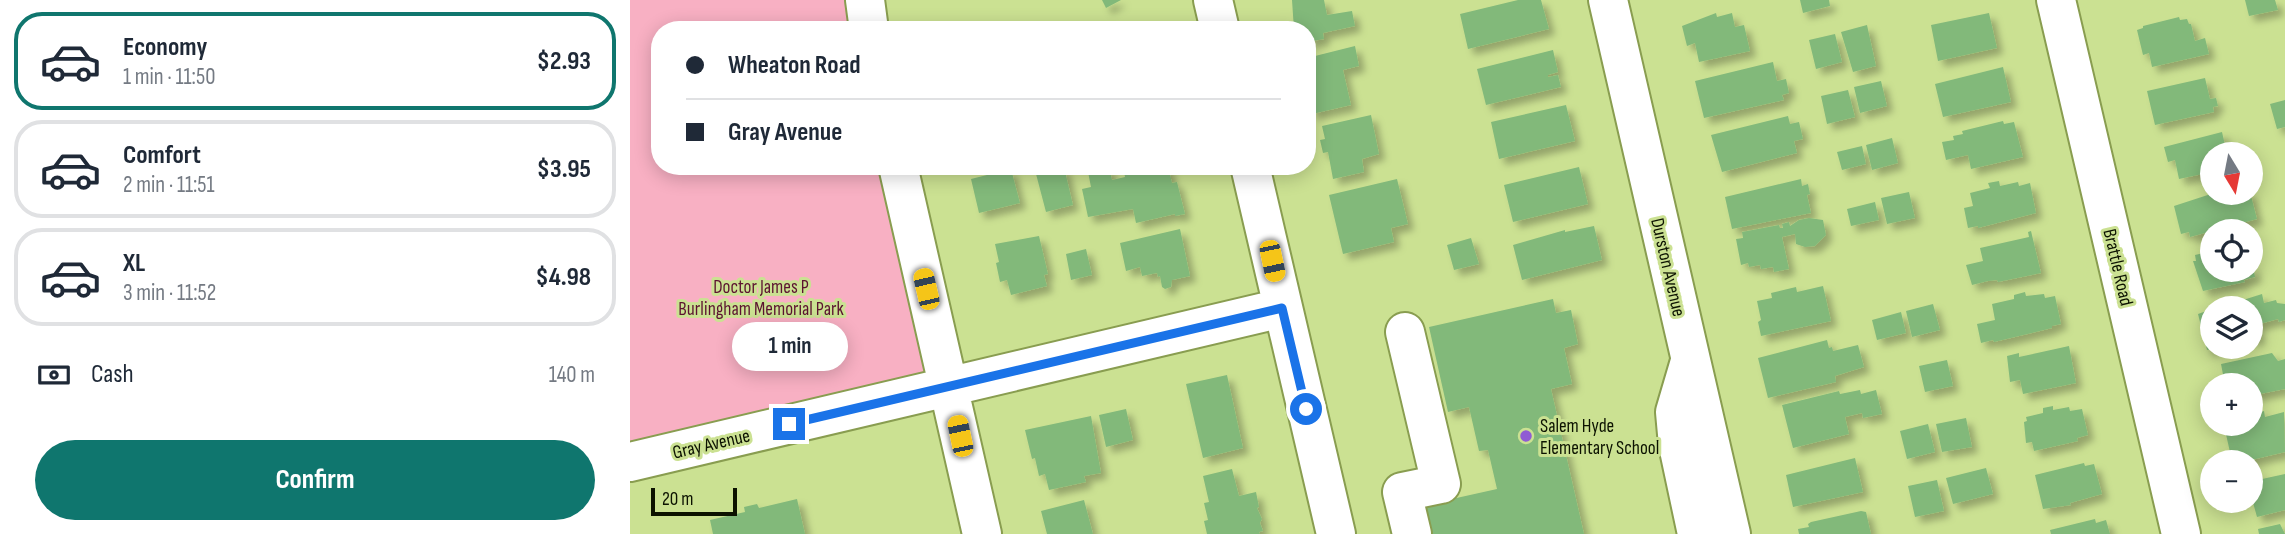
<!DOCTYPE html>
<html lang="en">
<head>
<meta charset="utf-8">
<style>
	:root { --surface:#fff; --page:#f2f2f3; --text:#1f2937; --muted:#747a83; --line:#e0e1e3; --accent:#0f766e }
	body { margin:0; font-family:"Sofia Sans Condensed",sans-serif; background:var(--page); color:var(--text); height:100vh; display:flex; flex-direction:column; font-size:26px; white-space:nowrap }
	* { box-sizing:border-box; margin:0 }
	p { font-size:23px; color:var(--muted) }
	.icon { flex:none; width:38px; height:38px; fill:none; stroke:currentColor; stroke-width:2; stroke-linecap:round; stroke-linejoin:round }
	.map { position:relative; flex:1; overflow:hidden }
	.sheet { display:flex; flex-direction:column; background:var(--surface); width:630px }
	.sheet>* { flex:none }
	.hud { position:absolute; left:21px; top:21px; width:665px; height:154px; border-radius:28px; box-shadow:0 4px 18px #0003; display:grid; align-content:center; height:154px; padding:0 35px; background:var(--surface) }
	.needle { width:46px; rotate:170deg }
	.tools { position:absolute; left:1570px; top:142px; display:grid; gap:14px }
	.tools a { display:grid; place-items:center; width:63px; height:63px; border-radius:50%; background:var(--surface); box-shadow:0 4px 18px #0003; font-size:35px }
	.scale { position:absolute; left:21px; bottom:18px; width:86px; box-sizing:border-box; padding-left:7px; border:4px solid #0c1200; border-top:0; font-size:19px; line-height:24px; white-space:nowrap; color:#0c1200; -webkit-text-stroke:5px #cbe192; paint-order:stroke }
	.end { position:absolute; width:32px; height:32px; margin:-16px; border:9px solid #1a73e8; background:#fff; box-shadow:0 0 0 4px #fff }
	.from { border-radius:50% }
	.bubble { position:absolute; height:49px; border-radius:24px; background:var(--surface); box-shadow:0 4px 18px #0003; font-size:23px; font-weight:700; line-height:49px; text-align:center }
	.car { position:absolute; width:21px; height:42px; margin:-21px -10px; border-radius:9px; box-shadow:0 0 5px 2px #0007; background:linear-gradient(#f5c518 24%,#345 0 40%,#f5c518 0 76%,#345 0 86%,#f5c518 0) }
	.hud b { display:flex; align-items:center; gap:24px; height:66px; font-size:26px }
	.hud b+b { border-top:2px solid var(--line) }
	.hud i { width:18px; height:18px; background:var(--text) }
	ul { padding:12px 0 0; list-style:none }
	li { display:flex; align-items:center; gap:21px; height:98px; margin:0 14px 10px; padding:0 21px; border:4px solid var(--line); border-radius:28px }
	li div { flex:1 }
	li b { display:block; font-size:26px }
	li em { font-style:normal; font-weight:700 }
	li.on { border-color:var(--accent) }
	li>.icon { width:63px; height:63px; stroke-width:1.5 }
	.pay { display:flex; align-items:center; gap:18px; height:77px; padding:0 35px; font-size:26px }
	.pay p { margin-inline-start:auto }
	.primary-button { display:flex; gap:14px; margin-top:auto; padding:14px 35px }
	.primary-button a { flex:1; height:80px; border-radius:42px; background:var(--accent); color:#fff; font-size:28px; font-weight:700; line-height:80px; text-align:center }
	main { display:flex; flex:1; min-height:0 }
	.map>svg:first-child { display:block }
	.green { fill:#f8b0c3 }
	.building { fill:#82b97a; filter:url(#shadow) }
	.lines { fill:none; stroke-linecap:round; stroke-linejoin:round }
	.minor-casing { stroke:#899d50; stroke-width:42 }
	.minor { stroke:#fff; stroke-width:38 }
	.route { stroke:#1a73e8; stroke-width:9 }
	.poi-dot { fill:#905bd4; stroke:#cbe192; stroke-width:2.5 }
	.labels { text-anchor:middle; stroke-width:6; stroke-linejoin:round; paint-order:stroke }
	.street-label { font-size:19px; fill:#0c1200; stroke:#cbe192 }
	.park-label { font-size:19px; fill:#5c1330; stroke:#cbe192 }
	.poi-label { font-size:19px; fill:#0c1200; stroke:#cbe192; text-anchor:start }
</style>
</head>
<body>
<main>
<section class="sheet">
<ul>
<li class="on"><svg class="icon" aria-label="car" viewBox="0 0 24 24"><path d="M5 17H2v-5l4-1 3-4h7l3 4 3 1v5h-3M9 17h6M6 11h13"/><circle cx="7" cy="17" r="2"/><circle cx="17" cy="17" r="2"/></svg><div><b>Economy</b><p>1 min · 11:50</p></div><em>$2.93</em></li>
<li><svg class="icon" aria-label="car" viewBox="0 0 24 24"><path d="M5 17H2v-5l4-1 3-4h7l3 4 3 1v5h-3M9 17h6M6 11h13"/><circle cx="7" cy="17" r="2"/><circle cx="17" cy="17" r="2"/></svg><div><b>Comfort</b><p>2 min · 11:51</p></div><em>$3.95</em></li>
<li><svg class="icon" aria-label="car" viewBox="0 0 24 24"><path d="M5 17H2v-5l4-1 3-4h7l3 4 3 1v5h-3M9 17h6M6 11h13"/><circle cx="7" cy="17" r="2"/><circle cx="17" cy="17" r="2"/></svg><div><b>XL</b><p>3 min · 11:52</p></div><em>$4.98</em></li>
</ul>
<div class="pay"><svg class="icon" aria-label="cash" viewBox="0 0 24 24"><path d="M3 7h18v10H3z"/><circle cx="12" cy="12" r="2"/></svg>Cash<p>140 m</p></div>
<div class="primary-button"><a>Confirm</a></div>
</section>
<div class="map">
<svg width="1655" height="534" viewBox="0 0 1655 534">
	<defs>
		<filter id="shadow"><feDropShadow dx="6" dy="6" stdDeviation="3.5" flood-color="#0004"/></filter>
	</defs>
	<rect width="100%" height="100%" fill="#cbe192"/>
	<path class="green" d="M0,0H235L239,30H30V166H268L318,386L0,462Z"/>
	<path class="building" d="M472,0H491L476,8Z
		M662,0H694L697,15L722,11L725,26L693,33L694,39L677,42V30H664Z
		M888,0H911L919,29L838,49L830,14Z
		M1170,0H1199L1200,6L1173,13Z
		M1615,0H1645L1648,10L1619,16Z
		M1086,13L1087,17L1102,13L1105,27L1114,25L1120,51L1069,62L1065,43L1057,46L1052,26Z
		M1359,13L1367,48L1308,61L1301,25Z
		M1549,17L1550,20L1557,19L1559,24H1561L1565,41L1575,38L1579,54L1522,67L1519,53L1513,55L1507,30L1513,28V26Z
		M513,22L514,30H483V29Z
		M1237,25L1246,66L1223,72L1211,32Z
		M1205,34L1212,62L1186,69L1179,40Z
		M725,46L729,66L713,70L721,105L682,114L677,96V58Z
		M923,50L928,72L918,75V77L928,75L931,87L856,105L847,69Z
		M1143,62L1147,81L1156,79L1159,93L1152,95L1154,100L1074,118L1065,81Z
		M1373,67L1381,102L1313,117L1305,84Z
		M1575,78L1580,99L1586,98L1588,106L1583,107L1584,112L1525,125L1517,91Z
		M1251,81L1257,106L1230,113L1224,87Z
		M1218,90L1225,117L1197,124L1191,96Z
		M1655,100V127L1647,129L1640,104Z
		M936,105L945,141L869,159L861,122Z
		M741,115L749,154L732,159L734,172L703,179L698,152L693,153L690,140L695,139L692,126Z
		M1158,116L1160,124L1169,122L1173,139L1164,141L1167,153L1092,172L1081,135Z
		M1373,121L1374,124L1384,122L1393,157L1341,169L1338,155L1316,160L1312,142L1324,140L1323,136L1333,134L1332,131Z
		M1592,132L1597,154H1582V172L1549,179L1545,160L1538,162L1534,147Z
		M1262,138L1268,163L1242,170L1236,145Z
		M1232,146L1236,164L1212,170L1207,152Z
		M493,166H538L542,183L547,182L555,214L545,216V214L506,223L503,209L458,217L452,189L461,187L458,172L479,167L482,180L495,177Z
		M434,167L443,205L416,212L406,174Z
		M949,167L958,204L883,222L874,185Z
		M381,169L390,203L349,213L341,179Z
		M767,179L778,224L761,228L764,242L713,254L699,195Z
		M1171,179L1172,186L1178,184L1180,194L1177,195L1181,213L1102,229L1095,197Z
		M1369,181L1370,186L1388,182L1389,186L1400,183L1406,213L1348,228V226L1338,228L1334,208L1343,206L1340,193L1360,188L1358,183Z
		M1279,192L1285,218L1257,224L1251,198Z
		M1587,192H1620L1627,219L1560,237L1559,232L1551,234L1544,206Z
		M1245,202L1249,220L1221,226L1217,209Z
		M1179,218L1193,220L1196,235L1185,246L1175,247L1166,244L1165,234L1152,237L1159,269L1144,272L1143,267L1131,269L1130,265L1119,267L1118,263L1111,265L1106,239L1113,238L1112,232L1149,225L1150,228H1153L1152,224L1159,222L1160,226L1169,220Z
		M964,226L972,260L892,280L883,245L935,230V232Z
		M550,229L560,276L542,280L541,287L535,289L532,287L530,276L528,277L527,273L512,276L510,267L496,271L490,243Z
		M1401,231L1411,273L1368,282L1367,280L1358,281L1342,285L1336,265L1353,261L1350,248L1399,237L1398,232Z
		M409,236L418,274L414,275L417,286L381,295L377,280L370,282L366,263L369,262L365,244Z
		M841,238L849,264L824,270L817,245Z
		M456,249L462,275L441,280L436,254Z
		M1582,251V270H1620L1622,260L1625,277L1614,280L1615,282L1573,291L1563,261H1566L1565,255Z
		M1193,286L1201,321L1131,336L1128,322L1131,320L1127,301L1142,298L1141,293L1166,287L1167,292Z
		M1395,292L1396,296L1414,294L1415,298L1425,296L1431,324L1422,326V328L1364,342L1363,340L1351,343L1347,324L1365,320L1362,304L1384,299V295Z
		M1632,294L1634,303L1646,300L1647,303L1655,304V320L1649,322L1648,319L1626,325L1629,338L1620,340V308L1591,307Z
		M923,299L926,313L941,310L948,344L934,348L942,384L921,389L954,534H802L795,505L867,489L858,450L849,451L839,407L818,412L799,327Z
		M1303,304L1310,330L1282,337L1276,311Z
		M1582,309V346L1588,348L1577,350L1568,314Z
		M1271,312L1276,333L1247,340L1242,320Z
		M1197,340L1199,348L1202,347L1203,351L1228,345L1234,367L1205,376L1206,382L1138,398L1128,358Z
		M1439,346L1446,383L1393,394L1390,380L1380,382L1377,356L1389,353V357Z
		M1642,353L1648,361L1655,359V389L1620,396V385H1595L1591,364Z
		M1317,360L1323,386L1295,392L1289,366Z
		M597,375L613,448L573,458L556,384Z
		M1230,390L1231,394L1246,390L1252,414L1233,418L1232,413L1215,417L1219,434L1163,448L1152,405L1209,391L1210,394Z
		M1423,406V410L1439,407L1440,411L1452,409L1458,435L1447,438L1448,441L1404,451L1402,442L1396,443L1394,422L1397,421L1396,417L1413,413V408Z
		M496,409L503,440L476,447L469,415Z
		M1634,411L1635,417L1654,412L1655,452L1613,462L1611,459L1602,461L1595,430L1604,428L1603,424H1620L1621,414Z
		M461,416L471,473L454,476L456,482L419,490L415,474L409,476L405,458L402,459L395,430Z
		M1336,418L1342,447L1312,452L1306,424Z
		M1298,424L1305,452L1277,459L1270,431Z
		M1225,458L1233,492L1163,507L1156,475Z
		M1454,463L1455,466L1464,464L1472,494L1440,503L1441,505L1413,509L1405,475Z
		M1356,468L1363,494L1323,504L1316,478Z
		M602,469L609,496L626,492L629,507L627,508L632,519L630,523L633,531L629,532L630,534H577L574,521L578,520L574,503L579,502L573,476Z
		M1631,474L1632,479L1655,474V510L1627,517L1622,499H1620V477Z
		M1307,480L1314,511L1285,517L1278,486Z
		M167,499L175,534H83L80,520L115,512L114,507L127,504L129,508Z
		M454,500L463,534H417L411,511Z
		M1231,511L1236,512L1241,534H1169L1168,529L1179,527L1178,524L1181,522Z
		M1465,519L1466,523L1476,520L1480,534H1421L1420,530Z
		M1650,524L1655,534H1629L1628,529Z"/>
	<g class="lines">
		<defs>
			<path id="minor" d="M235,0L239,30
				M583,0L590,30
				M978,0L1101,534
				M1426,0L1551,534
				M268,166L352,534
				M620,166L706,534
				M775,332L811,484L772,492L782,534
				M1060,361L1045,412L1048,445L1067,534
				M0,462L652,308"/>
		</defs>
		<use href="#minor" class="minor-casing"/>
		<use href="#minor" class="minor"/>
	</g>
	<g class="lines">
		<path class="route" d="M159,424L652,308L676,409"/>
	</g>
	<circle class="poi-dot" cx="896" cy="436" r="7"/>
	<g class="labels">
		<g class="street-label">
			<text transform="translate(1039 267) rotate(77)" y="7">Durston Avenue</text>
			<text transform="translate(1489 267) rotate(77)" y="7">Brattle Road</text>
			<text transform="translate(81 443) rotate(-13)" y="7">Gray Avenue</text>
		</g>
		<g class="park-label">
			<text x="131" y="293">Doctor James P<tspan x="131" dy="22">Burlingham Memorial Park</tspan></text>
		</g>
		<g class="poi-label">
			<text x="910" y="432">Salem Hyde<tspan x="910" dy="22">Elementary School</tspan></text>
		</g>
	</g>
</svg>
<div class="tools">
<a><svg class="needle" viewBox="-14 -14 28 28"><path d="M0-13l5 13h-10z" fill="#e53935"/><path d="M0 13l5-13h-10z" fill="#747a83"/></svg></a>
<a><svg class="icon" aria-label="locate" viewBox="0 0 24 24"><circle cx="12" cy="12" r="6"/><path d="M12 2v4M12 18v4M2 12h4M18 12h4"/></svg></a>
<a><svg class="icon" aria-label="layers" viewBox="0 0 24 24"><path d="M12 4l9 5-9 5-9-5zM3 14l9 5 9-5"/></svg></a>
<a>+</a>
<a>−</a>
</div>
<div class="scale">20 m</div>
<i class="end from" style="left:676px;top:409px"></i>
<i class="end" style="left:159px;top:424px"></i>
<div class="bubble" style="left:102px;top:322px;width:116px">1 min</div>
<i class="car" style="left:642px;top:261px;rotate:168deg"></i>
<i class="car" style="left:296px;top:289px;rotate:347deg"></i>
<i class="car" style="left:330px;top:436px;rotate:348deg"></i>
<div class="hud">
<b><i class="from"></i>Wheaton Road</b>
<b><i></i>Gray Avenue</b>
</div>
</div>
</main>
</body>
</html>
